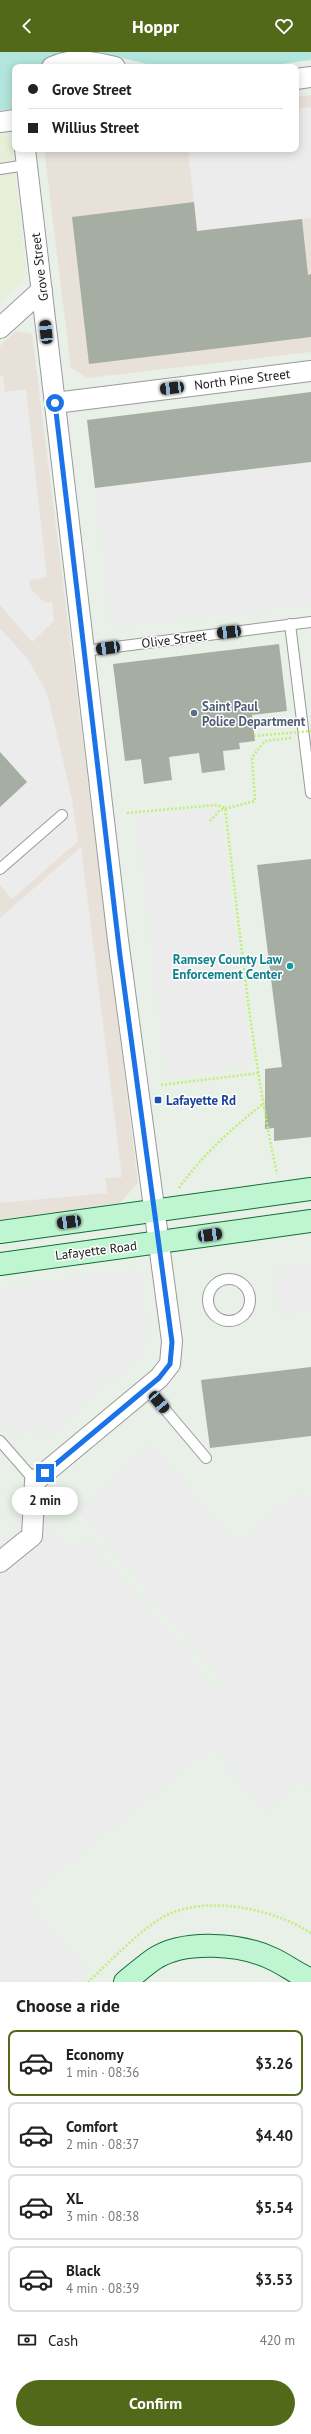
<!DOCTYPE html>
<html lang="en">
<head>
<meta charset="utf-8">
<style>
	:root { --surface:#fff; --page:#f6f6f6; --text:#222; --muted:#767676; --line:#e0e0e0; --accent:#52691a }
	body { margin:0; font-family:"PT Sans",sans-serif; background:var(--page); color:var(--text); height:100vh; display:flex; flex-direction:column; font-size:15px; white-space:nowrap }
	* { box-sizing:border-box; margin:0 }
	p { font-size:13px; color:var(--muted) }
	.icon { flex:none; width:22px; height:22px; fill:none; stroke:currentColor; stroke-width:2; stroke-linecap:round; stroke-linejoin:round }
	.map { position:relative; height:1930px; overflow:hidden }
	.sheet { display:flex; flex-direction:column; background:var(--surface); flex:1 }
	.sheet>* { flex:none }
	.banner { position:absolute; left:12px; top:12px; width:287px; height:88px; border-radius:8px; box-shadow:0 2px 10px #0003; display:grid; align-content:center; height:88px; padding:0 16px; background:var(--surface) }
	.end { position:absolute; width:18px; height:18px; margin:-9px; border:5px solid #1a73e8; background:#fff; box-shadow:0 0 0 2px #fff }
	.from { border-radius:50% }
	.bubble { position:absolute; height:28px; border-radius:14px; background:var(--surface); box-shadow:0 2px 10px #0003; font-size:13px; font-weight:700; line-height:28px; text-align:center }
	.car { position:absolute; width:12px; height:24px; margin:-12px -6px; border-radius:5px; box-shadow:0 0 3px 1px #0007; background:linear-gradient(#222 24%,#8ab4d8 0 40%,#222 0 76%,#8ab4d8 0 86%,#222 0) }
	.banner b { display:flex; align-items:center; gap:14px; height:38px; font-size:15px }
	.banner b+b { border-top:1px solid var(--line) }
	.banner i { width:10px; height:10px; background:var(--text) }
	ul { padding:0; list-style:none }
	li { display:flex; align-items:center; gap:12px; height:66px; margin:0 8px 6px; padding:0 8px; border:2px solid var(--line); border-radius:8px }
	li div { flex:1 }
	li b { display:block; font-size:15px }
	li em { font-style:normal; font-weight:700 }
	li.on { border-color:var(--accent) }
	li>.icon { width:36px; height:36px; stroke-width:1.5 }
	h2 { padding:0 16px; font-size:18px; line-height:48px }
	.pay { display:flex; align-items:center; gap:10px; height:44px; padding:0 16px; font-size:15px }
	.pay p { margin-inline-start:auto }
	.primary-button { display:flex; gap:8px; margin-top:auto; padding:8px 16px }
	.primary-button a { flex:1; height:46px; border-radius:24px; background:var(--accent); color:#fff; font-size:16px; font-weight:700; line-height:46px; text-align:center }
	header { display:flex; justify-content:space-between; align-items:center; height:52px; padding:0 16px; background:var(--accent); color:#fff; font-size:18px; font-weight:700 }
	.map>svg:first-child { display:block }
	.commercial { fill:#e7efd8 }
	.industrial { fill:#e8e1da }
	.grass { fill:#b2e5db }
	.parking { fill:#ececec }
	.building { fill:#a6aea3 }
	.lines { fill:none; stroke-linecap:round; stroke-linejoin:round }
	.lane-casing { stroke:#9a9a9a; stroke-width:12 }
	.street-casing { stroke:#9a9a9a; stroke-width:22 }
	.secondary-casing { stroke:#0e7035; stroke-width:24 }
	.path { stroke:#c0ee7a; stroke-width:2.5; stroke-dasharray:2 2; stroke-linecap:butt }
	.lane { stroke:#fff; stroke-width:10 }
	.street { stroke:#fff; stroke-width:20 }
	.secondary { stroke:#c0f5d2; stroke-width:22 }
	.path-bridge { stroke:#c0ee7a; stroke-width:2.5; stroke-dasharray:2 2; stroke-linecap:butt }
	.route { stroke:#1a73e8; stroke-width:5 }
	.service-dot { fill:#5c6f8a; stroke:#fff; stroke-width:1.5 }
	.culture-dot { fill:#0f9aa8; stroke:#fff; stroke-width:1.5 }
	.transit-dot { fill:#1a4fb4; stroke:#fff; stroke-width:1.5 }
	.labels { text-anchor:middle; stroke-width:3; stroke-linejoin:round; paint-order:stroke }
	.street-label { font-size:13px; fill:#202020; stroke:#fff }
	.service-label { font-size:13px; font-weight:bold; fill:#4e5e75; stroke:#fff; text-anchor:start }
	.culture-label { font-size:13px; font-weight:bold; fill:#0d838f; stroke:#fff; text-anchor:end }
	.transit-label { font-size:13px; font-weight:bold; fill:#164399; stroke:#fff; text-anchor:start }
</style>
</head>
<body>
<header><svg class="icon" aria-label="back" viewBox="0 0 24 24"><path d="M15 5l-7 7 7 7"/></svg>Hoppr<svg class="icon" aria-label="heart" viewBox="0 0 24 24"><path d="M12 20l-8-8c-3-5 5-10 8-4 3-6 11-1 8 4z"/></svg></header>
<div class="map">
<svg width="311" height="1930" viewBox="0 0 311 1930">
	<rect width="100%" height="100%" fill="#e8f0e7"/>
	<path class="commercial" d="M0,78L12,90L25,217L23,229L0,249Z"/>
	<path class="industrial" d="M311,43V300L87,326L71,316L44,97H296V45Z
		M16,279L32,282L138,1131L117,1154L0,1167V294Z"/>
	<path class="grass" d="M0,0H68L52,6L39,15H15V49L13,57L0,58Z
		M98,0H311V8L260,15H159Z"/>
	<path class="parking" d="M311,55V166L197,179L188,97H296V57Z
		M0,324H3L5,340L26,337L47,525L29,528L30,536L45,551L52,550L54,569L32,590L0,553Z
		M311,410V552L112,576L95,436Z
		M0,576L27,606L47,641L72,747L78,789L12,847L0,833V755L27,730L0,700Z
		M219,757L252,1012L166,1027L137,763Z
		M81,795L122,1125L105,1126L107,1141L0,1151V866Z
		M311,1211V1259L279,1263L273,1216Z
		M139,1217L148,1283L140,1304L43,1389L30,1373L13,1388L0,1374V1236Z
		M152,1392L236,1492L301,1438L311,1449V1736L304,1728L266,1761L211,1696L25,1847L87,1917L74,1930H0V1494L25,1472L45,1469L72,1500L89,1486L217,1637L225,1632L78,1458L113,1429L110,1425Z"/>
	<path class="building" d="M194,150L197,179L302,167L308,223L311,222V285L89,312L72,165Z
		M311,340V410L95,436L87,368Z
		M279,592L287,659L252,663L255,689L239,691L240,697L223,699L225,718L202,721L199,701L169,705L172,728L144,732L141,707L125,709L113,612Z
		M0,700L27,730L0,755Z
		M311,807V1085L274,1089V1076L265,1077V1017L282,1015L257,813Z
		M311,1315V1384L210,1396L201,1328Z"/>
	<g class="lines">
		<defs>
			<path id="lane" d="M0,117L26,113
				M290,572L311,741
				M84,599L311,570
				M0,817L62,763
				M208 1248a21 21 0 1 1 42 0a21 21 0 1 1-42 0Z
				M147,1336L206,1406
				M0,1389L35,1429"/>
			<path id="street" d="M52,15C73,5 93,10 115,15
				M296,27L311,25
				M0,70L15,68
				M0,276L42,238
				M55,351L311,319
				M0,1510L32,1484L35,1429L159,1326L170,1312L172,1289L118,888L25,97"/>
			<path id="secondary" d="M0,1180L311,1137
				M0,1212L311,1169
				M125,1930C135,1922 144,1914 154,1907C185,1887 242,1892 273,1907C286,1913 297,1922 311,1928"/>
		</defs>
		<use href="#lane" class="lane-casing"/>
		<use href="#street" class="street-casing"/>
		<use href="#secondary" class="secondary-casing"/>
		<path class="path" d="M127,761L217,753L225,756C240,878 251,1002 277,1122
			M210,769L220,758L255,749L252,705L265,689L292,686
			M161,1033L259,1021
			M179,1136C203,1102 231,1077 263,1052
			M88,1930C110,1910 141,1876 167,1863C210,1843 273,1857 311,1881"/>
		<use href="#lane" class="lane"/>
		<use href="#street" class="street"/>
		<use href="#secondary" class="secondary"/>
		<path class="path-bridge" d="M254,684L311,679"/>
	</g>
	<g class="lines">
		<path class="route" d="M45,1421L159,1326L170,1312L172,1290L120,904L55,351"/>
	</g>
	<circle class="service-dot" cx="194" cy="661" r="4"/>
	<circle class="culture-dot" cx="290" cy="914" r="4"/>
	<rect class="transit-dot" x="154" y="1044" width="8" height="8" rx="2"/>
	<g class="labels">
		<g class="street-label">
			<text transform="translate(39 215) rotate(-97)" y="5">Grove Street</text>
			<text transform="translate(242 327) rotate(-7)" y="5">North Pine Street</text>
			<text transform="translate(174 587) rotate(-7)" y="5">Olive Street</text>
			<text transform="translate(96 1198) rotate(-7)" y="5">Lafayette Road</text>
		</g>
		<g class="service-label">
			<text x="202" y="659">Saint Paul<tspan x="202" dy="15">Police Department</tspan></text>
		</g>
		<g class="culture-label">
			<text x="282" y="912">Ramsey County Law<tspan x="282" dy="15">Enforcement Center</tspan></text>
		</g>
		<g class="transit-label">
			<text x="166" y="1053">Lafayette Rd</text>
		</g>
	</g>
</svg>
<i class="end from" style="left:55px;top:351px"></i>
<i class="end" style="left:45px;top:1421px"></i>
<div class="bubble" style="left:12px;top:1435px;width:66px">2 min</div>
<i class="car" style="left:46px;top:280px;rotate:354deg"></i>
<i class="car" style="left:172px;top:336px;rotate:263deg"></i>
<i class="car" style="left:229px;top:580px;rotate:263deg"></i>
<i class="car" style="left:108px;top:596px;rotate:262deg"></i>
<i class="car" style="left:69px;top:1170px;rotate:262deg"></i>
<i class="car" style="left:210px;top:1183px;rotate:82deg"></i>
<i class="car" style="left:159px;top:1350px;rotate:140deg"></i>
<div class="banner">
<b><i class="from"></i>Grove Street</b>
<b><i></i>Willius Street</b>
</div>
</div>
<section class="sheet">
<h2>Choose a ride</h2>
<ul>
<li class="on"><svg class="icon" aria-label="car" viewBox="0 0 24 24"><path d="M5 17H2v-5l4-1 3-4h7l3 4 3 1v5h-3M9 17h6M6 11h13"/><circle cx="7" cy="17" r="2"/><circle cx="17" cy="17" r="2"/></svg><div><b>Economy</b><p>1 min · 08:36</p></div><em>$3.26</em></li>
<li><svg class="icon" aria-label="car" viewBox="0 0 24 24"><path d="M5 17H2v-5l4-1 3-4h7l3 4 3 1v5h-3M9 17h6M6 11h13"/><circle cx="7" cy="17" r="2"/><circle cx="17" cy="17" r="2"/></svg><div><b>Comfort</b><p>2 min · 08:37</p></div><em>$4.40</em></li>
<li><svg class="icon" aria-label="car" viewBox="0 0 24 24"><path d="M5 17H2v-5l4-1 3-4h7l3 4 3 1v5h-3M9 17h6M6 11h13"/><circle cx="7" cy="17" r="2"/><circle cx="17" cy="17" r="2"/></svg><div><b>XL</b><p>3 min · 08:38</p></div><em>$5.54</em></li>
<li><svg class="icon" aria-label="car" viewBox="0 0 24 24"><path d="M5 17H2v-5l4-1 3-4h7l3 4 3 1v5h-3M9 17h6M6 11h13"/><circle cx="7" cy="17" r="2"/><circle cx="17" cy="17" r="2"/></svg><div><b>Black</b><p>4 min · 08:39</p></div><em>$3.53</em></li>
</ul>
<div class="pay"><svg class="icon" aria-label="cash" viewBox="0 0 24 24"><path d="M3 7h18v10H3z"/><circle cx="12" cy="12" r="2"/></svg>Cash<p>420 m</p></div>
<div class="primary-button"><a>Confirm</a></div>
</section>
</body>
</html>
